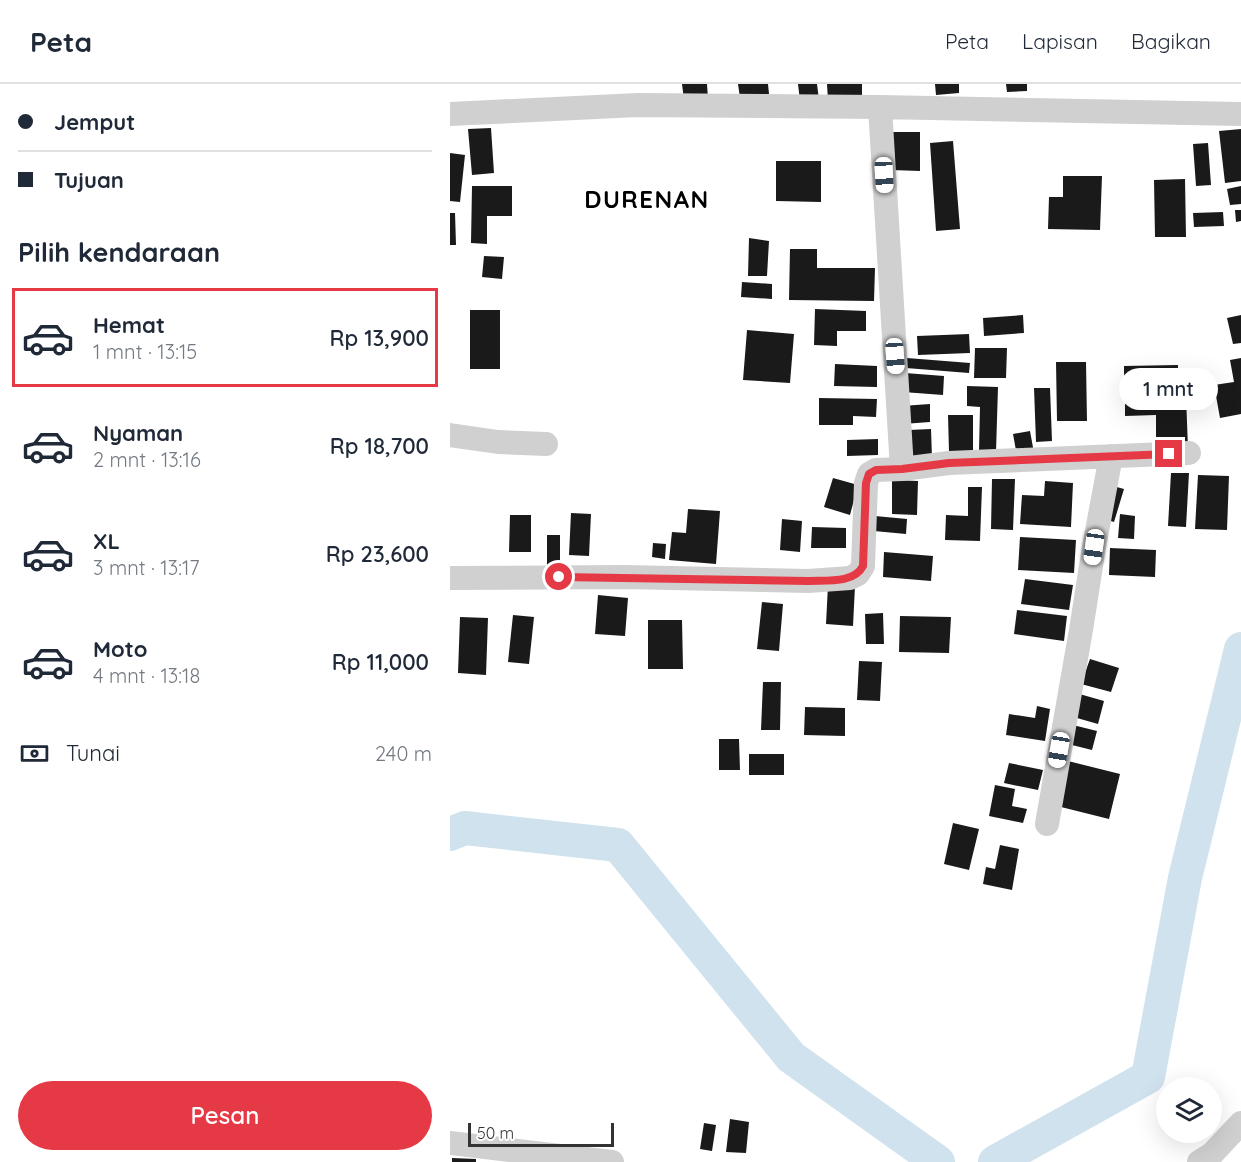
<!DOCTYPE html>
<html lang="id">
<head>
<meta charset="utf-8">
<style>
	:root { --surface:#fff; --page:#f6f6f7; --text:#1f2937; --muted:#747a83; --line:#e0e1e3; --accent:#e63946 }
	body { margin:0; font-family:Quicksand,sans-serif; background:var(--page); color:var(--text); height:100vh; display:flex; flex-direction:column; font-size:22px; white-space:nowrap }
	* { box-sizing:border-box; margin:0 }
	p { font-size:20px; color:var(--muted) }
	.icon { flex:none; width:33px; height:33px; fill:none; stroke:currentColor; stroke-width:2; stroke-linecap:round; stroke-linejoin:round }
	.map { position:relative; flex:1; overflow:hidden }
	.side { display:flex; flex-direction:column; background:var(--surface); width:450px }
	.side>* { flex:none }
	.banner { display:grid; align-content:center; height:132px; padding:0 18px; background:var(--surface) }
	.tools { position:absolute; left:706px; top:993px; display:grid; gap:12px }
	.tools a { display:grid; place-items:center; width:66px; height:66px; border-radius:50%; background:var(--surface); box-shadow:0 6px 24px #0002; font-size:30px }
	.scale { position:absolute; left:18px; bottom:15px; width:146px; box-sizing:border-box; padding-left:6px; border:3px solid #333; border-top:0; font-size:16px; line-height:21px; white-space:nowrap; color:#333; -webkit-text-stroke:4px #fff; paint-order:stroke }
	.end { position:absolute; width:27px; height:27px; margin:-14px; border:8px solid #e63946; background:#fff; box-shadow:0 0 0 3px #fff }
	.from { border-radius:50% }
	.bubble { position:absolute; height:42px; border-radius:21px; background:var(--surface); box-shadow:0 6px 24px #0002; font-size:20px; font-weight:600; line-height:42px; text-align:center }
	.car { position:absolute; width:18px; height:36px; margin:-18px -9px; border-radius:8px; box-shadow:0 0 4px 2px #0007; background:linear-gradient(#fff 24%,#345 0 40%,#fff 0 76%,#345 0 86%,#fff 0) }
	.banner b { display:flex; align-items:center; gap:21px; height:57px; font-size:22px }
	.banner b+b { border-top:2px solid var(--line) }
	.banner i { width:15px; height:15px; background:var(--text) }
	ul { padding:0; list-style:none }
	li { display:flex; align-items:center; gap:18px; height:99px; margin:0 12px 9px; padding:0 6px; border:3px solid transparent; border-radius:0px }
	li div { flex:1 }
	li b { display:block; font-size:22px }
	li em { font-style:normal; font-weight:600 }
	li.on { border-color:var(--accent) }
	li>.icon { width:54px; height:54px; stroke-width:1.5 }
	h2 { padding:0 18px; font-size:27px; line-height:72px }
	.pay { display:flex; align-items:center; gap:15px; height:66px; padding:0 18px; font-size:22px }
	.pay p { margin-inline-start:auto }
	.action { display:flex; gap:12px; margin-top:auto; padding:12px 18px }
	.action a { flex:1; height:69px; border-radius:36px; background:var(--accent); color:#fff; font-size:24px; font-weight:600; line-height:69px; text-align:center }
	header { display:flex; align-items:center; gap:36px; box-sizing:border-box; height:84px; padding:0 30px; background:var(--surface); border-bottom:2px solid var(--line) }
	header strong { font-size:28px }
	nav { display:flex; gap:33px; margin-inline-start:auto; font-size:21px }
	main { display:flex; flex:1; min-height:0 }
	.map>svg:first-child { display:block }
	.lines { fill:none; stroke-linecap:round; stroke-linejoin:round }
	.river { stroke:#cfe2ee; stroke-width:34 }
	.building { fill:#1a1a1a }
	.minor { stroke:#d0d0d0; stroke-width:24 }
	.route { stroke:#e63946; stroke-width:8 }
	.labels { text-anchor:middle; stroke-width:6; stroke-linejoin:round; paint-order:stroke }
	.district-label { font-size:24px; font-weight:bold; letter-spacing:1.5px; fill:#000; stroke:#fff }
</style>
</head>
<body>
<header>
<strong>Peta</strong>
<nav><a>Peta</a><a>Lapisan</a><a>Bagikan</a></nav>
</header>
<main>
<section class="side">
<div class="banner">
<b><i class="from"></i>Jemput</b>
<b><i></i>Tujuan</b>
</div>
<h2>Pilih kendaraan</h2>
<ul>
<li class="on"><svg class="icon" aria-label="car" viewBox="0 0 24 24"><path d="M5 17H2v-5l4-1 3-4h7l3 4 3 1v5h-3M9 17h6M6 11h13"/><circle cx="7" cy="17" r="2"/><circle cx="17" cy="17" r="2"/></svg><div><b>Hemat</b><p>1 mnt · 13:15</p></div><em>Rp 13,900</em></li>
<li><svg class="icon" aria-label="car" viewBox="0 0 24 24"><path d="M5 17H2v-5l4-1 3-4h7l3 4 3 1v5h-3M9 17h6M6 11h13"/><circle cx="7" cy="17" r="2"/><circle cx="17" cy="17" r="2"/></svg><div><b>Nyaman</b><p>2 mnt · 13:16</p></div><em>Rp 18,700</em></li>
<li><svg class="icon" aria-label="car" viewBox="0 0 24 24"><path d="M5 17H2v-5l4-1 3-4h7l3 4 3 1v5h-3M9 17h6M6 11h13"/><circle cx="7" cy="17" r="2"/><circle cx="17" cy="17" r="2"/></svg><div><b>XL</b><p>3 mnt · 13:17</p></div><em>Rp 23,600</em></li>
<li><svg class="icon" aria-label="car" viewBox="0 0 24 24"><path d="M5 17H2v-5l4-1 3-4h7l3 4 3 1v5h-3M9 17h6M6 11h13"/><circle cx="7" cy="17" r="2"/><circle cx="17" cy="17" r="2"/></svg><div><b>Moto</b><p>4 mnt · 13:18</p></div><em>Rp 11,000</em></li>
</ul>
<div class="pay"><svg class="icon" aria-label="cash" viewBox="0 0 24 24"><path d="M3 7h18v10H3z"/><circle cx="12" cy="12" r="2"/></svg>Tunai<p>240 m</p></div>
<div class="action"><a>Pesan</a></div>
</section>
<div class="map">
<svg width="791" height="1078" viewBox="0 0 791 1078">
	<rect width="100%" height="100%" fill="#fff"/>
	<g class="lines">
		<path class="river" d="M0,750L15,744L168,761L341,973L488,1078
			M545,1078L698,993L735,794L791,565"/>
	</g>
	<path class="building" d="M232,0H257L258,15L234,16Z
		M288,0H318L319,10L290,14Z
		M348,0H367L369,16L350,17Z
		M377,0H412V15L378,17Z
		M485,0H509V9L486,11Z
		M556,0H577V7L557,8Z
		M41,44L44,89L22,91L18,45Z
		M791,45V97L775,99L769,47Z
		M442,48H470V87L441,86Z
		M503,57L510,145L486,147L480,59Z
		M758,59L761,101L746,102L743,60Z
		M0,69L15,71L10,118L0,117Z
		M326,77H371V118L326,117Z
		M613,92H652L650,146L598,145L599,113H613Z
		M735,95L736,153H705L704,96Z
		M22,102H62V132H37V160L21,159Z
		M791,102V120L780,121L777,105Z
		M785,126H791V137L786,138Z
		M773,128L774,142L744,143L743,129Z
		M0,129H5L6,161H0Z
		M299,154L319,157L317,192H298Z
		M340,165H367V184H425L424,217L339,216Z
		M34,172L54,173L52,195L32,193Z
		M292,198L322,200V215L291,213Z
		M365,225L416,227V247H387V262L364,261Z
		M20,226H50V285H20Z
		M573,231L574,249L534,252L533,234Z
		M791,231V259L783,260L777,234Z
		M297,246L344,250L340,299L293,296Z
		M519,250L520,269L468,271L467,252Z
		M525,264H557L556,294H524Z
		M457,274L520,279L519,289L456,284Z
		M791,274V330L770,334L764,301L784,298L780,276Z
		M606,278H636L637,337H607Z
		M385,280L427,282V303L384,302Z
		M728,281V307L674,308V282Z
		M455,289L494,292L493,311L453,308Z
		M517,302L548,303L546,368L529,367L530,323L517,322Z
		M584,304H600L602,357L586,358Z
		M736,312L738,364H706V331L675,332V313Z
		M369,314L427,315L426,333L403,332V341H369Z
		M480,320V338L453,340L452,322Z
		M498,331H523V368H499Z
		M481,345L482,374L459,375L458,346Z
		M580,347L584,369L567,372L563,350Z
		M428,355V371L397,372V356Z
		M721,389H739L736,443L718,442Z
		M748,391L779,392L777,446L745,445Z
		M383,394L408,401L400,431L374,423Z
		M542,395H565L563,446L541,445Z
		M442,396L468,397L467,431L442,430Z
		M595,397L623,399L621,443L570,440L572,411L594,412Z
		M663,402L674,405L664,438L654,435Z
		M518,403H532L530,457L495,456L496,431L518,432Z
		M238,425L270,427L266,480L219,476L222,448L236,449Z
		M121,429L141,430L139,472L119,471Z
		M670,430L685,432L684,455L668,454Z
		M60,431H81V468H59Z
		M425,432L457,435L456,450L424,447Z
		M332,435L352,437L350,468L330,466Z
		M362,443L396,444V464H361Z
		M97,451H110V481L97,482Z
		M570,453L626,456L624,489L568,486Z
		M203,459L216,460L215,475L202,473Z
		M660,464L706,466L705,493L659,491Z
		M434,468L483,472L481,497L433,493Z
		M575,495L623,501L619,526L571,520Z
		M378,501L405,502L403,542L376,540Z
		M148,511L178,514L175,552L145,550Z
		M312,518L333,520L329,567L307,565Z
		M567,526L617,532L614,557L564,550Z
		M433,529L434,560H416L415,530Z
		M63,531L84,533L79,580L58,578Z
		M450,532L501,533L499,569L449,568Z
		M10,533L38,534L36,591L8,589Z
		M198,536H232L233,585H198Z
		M640,575L669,584L661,608L631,600Z
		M409,577L432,578L430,617L407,616Z
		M313,598H331L330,646H311Z
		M626,609L654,617L648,640L620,632Z
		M587,622L600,625L595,657L556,651L559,630L585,634Z
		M355,623L395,624V652L354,651Z
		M619,640L647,647L642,666L614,659Z
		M269,655H289L290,686H269Z
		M299,670H334V691H299Z
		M618,677L670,690L659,735L607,722Z
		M559,679L593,686L588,706L554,699Z
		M545,701L565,705L562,722L577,725L573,739L539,732Z
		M503,739L529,745L519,786L494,780Z
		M550,761L569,765L562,806L533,800L536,783L545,785Z
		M280,1035L299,1038L296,1069L276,1068Z
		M254,1039L266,1041L262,1067L250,1065Z
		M2,1074L26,1075V1078H2Z"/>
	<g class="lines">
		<path class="minor" d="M430,23L452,385
			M0,30L188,21L430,23L791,30
			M0,351L48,358L96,360
			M0,494L175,493L358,497L400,494L408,490L413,482L416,399L419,390L426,386L452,385L499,379L739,369
			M597,740L631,546L644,463L661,372
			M0,1059L162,1078
			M749,1078L762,1070L791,1039"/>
	</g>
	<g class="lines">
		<path class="route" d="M109,493L358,497C375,496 404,500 413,482L416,399L419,390L426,386L452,385L499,379L719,370"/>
	</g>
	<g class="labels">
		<g class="district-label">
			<text x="197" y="124">DURENAN</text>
		</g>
	</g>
</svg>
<div class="tools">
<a><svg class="icon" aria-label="layers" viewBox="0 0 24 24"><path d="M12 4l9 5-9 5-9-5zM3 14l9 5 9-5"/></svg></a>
</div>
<div class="scale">50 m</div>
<i class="end from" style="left:109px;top:493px"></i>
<i class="end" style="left:719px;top:370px"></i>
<div class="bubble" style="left:669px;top:284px;width:99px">1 mnt</div>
<i class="car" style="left:434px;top:91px;rotate:177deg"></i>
<i class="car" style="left:445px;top:272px;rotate:176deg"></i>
<i class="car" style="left:644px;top:463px;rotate:188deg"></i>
<i class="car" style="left:609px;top:666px;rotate:190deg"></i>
</div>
</main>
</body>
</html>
